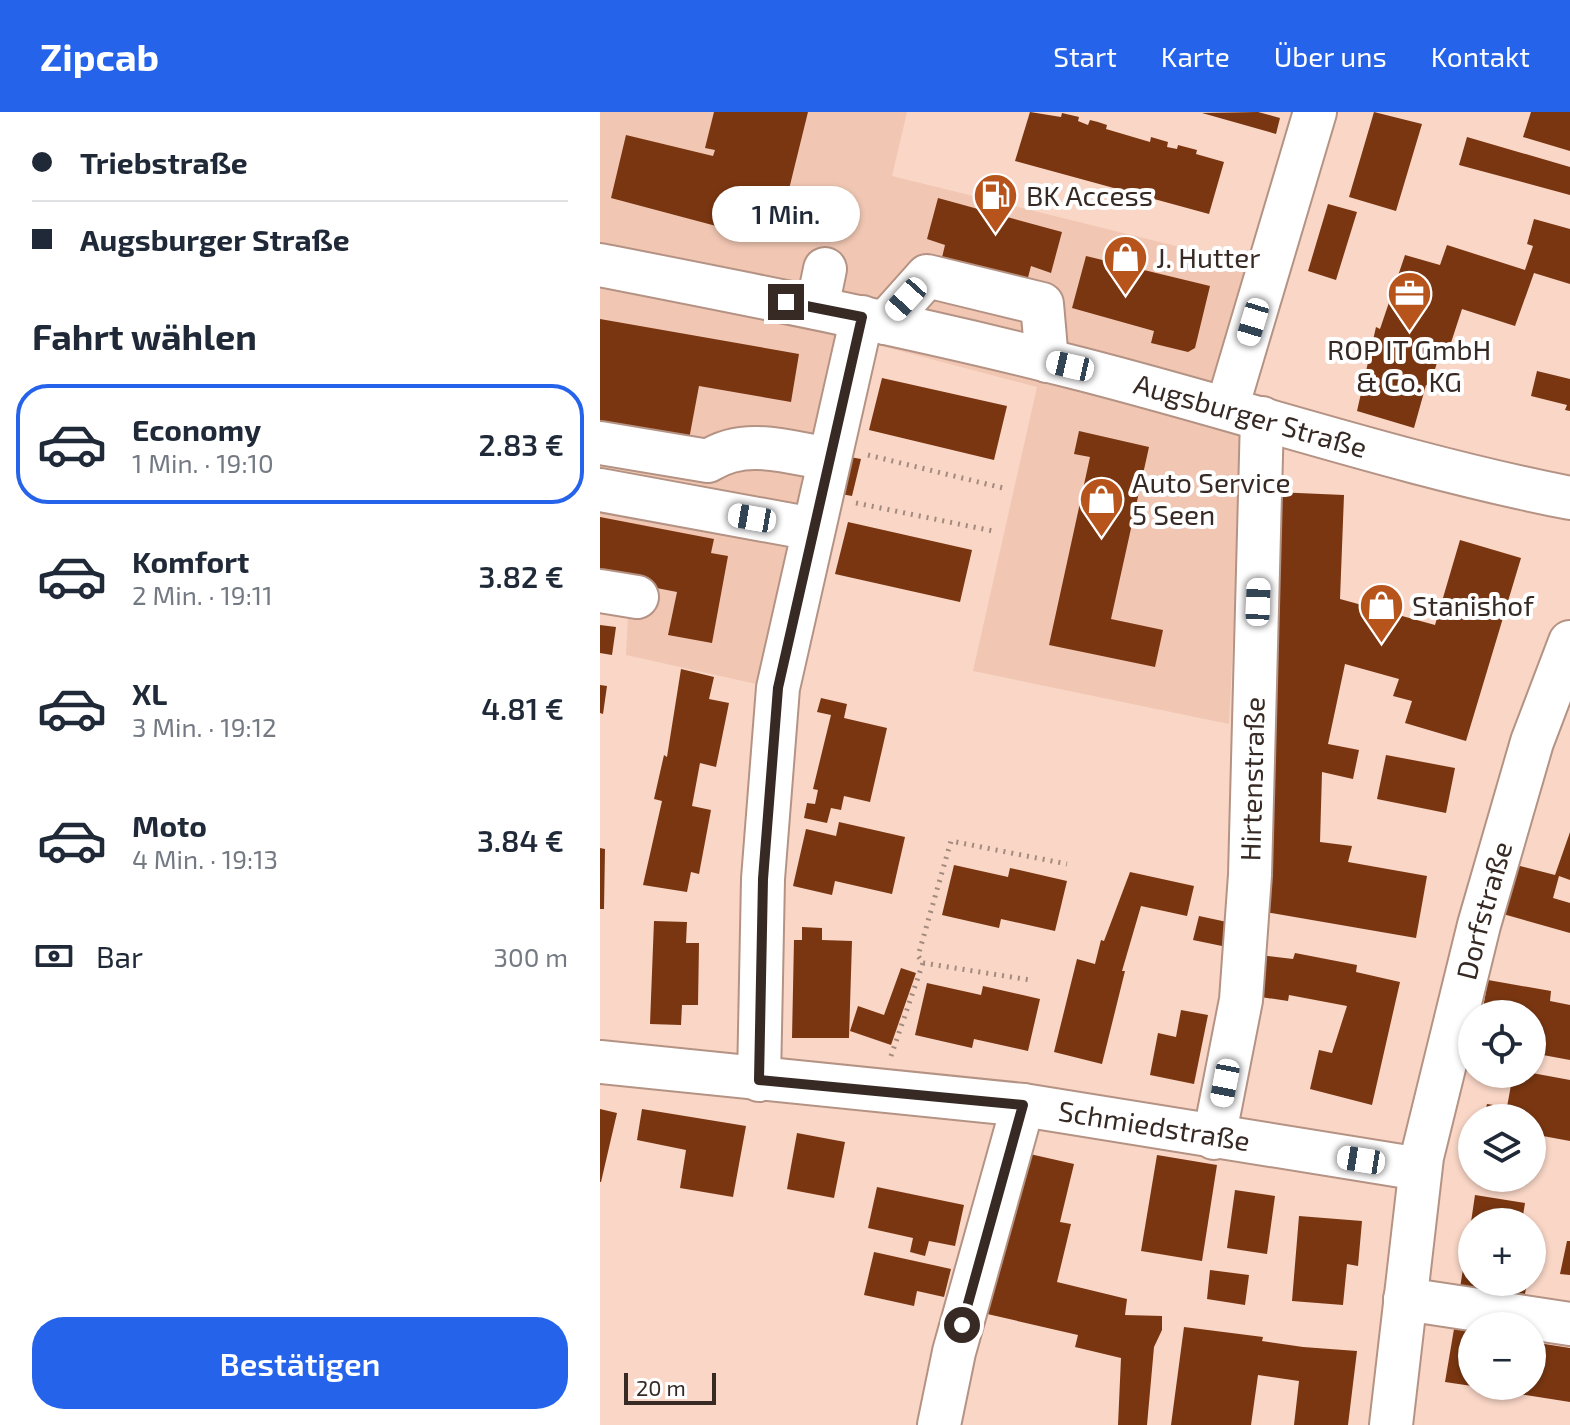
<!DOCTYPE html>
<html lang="de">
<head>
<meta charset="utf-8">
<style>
	:root { --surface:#fff; --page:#f2f2f3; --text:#1f2937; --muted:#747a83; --line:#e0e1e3; --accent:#2563eb }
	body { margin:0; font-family:"Exo 2",sans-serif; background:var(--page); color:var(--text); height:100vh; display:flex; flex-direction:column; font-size:30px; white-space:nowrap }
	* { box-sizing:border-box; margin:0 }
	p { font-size:26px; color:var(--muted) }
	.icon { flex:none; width:44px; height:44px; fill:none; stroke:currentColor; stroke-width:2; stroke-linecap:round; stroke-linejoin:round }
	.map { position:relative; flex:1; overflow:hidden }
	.drawer { display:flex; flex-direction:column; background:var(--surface); width:600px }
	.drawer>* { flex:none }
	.banner { display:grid; align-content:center; height:176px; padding:0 32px; background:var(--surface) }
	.controls { position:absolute; left:858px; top:888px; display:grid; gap:16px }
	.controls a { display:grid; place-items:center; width:88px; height:88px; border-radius:50%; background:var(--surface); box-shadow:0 2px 6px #0004; font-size:40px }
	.scale { position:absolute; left:24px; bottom:20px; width:92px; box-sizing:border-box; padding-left:8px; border:4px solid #372a24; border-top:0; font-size:22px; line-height:28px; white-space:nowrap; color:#372a24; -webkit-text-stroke:6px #fff; paint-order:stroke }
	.end { position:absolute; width:36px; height:36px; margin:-18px; border:10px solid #372a24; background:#fff; box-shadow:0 0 0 4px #fff }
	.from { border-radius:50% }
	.bubble { position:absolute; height:56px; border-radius:28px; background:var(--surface); box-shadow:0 2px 6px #0004; font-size:26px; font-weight:600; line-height:56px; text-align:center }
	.car { position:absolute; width:24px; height:48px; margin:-24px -12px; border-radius:10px; box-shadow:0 0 6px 2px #0007; background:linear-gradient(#fff 24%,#345 0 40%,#fff 0 76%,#345 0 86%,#fff 0) }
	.banner b { display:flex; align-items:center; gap:28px; height:76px; font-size:30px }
	.banner b+b { border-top:2px solid var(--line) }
	.banner i { width:20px; height:20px; background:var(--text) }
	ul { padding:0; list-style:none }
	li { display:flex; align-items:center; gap:24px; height:120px; margin:0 16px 12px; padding:0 16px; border:4px solid transparent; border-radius:32px }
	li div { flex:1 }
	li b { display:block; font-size:30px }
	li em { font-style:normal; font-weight:600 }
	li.active { border-color:var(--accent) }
	li>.icon { width:72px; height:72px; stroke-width:1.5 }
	h2 { padding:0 32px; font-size:36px; line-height:96px }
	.pay { display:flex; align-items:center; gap:20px; height:88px; padding:0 32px; font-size:30px }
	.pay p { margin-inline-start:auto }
	.cta { display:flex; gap:16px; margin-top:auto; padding:16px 32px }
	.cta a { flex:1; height:92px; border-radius:32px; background:var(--accent); color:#fff; font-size:32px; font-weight:600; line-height:92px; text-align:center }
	header { display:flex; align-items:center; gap:48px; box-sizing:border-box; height:112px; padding:0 40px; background:var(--accent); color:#fff }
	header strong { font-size:38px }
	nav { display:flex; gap:44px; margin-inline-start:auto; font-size:28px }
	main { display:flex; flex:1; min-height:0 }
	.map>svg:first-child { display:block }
	.built { fill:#f1c7b3 }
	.building { fill:#793611 }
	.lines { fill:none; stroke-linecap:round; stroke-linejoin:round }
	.minor-casing { stroke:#b49384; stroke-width:46 }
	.path { stroke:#a38a7e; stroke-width:5; stroke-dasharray:2 6; stroke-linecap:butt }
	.minor { stroke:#fff; stroke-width:42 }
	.route { stroke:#372a24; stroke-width:10 }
	.labels { text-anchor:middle; stroke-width:8; stroke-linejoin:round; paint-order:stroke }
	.poi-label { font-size:28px; fill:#372a24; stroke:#fff; text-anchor:start }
	.street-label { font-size:28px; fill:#372a24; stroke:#fff }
</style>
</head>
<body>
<header>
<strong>Zipcab</strong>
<nav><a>Start</a><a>Karte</a><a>Über uns</a><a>Kontakt</a></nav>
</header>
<main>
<section class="drawer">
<div class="banner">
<b><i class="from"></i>Triebstraße</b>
<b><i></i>Augsburger Straße</b>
</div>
<h2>Fahrt wählen</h2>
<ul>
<li class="active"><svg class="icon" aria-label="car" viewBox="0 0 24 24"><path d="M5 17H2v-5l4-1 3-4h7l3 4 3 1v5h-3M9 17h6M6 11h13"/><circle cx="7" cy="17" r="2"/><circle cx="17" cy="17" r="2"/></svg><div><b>Economy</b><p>1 Min. · 19:10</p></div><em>2.83 €</em></li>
<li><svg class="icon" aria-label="car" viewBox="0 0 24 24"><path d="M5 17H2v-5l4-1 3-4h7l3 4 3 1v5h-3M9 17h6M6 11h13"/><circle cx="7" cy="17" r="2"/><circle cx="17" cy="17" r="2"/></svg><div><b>Komfort</b><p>2 Min. · 19:11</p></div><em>3.82 €</em></li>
<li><svg class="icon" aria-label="car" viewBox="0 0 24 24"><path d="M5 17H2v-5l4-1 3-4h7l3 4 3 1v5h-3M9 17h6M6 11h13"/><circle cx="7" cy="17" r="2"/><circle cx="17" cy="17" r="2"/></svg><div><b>XL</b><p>3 Min. · 19:12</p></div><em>4.81 €</em></li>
<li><svg class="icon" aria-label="car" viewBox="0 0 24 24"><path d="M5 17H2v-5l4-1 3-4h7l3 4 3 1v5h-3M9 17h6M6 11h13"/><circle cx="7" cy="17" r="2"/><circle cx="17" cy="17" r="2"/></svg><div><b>Moto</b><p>4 Min. · 19:13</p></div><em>3.84 €</em></li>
</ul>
<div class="pay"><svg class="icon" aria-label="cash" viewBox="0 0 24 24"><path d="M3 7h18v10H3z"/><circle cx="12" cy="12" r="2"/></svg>Bar<p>300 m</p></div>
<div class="cta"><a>Bestätigen</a></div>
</section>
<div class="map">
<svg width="970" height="1313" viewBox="0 0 970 1313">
	<rect width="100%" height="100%" fill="#f9d6c6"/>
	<path class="built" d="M0,0H307L292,64L661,155L643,323L629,612L373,559L437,275L266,230L187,579L26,543L28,503L0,498Z"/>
	<path class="building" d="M114,0H208L176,130L11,86L26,23L113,44L115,38L105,36Z
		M430,0L461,5L462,1L479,5L478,9L488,13L490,8L498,10L507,13L506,17L550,30L551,25L568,30L567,35L577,37L578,33L597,38L596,42L624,50L609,102L415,49Z
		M658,0L680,6L676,22L602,1Z
		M774,0L822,12L796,99L749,85Z
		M931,0H970V39L923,25Z
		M867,25L970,55V83L859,53Z
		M338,86L462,120L451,161L431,154L418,204L333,183L345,133L327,127Z
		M728,92L757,100L736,168L708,159Z
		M934,107L970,117V172L934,161L915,214L862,197L846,246L839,244L830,274L826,273L814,316L757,299L776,215L780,217L805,143L840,153L847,133L925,158L933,134L927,132Z
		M486,144L610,174L595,236L588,240L551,231L554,219L472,196Z
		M0,207L199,242L191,290L99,274L87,338L0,322Z
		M937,259L970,267V299L965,298L967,293L931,284Z
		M282,266L407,294L394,348L269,318Z
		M479,319L549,335L511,507L563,518L555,555L449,533L490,345L474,342Z
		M250,345L261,347L252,384L241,382Z
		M675,380L744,383L740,487L835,513L860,428L921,446L866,629L805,611L812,589L793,584L799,567L745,552L728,632L759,638L753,667L722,660L720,730L752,734L748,750L827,764L816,826L665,800Z
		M0,405L114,427L111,441L128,444L112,531L68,523L77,480L0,465Z
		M248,410L372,438L360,490L235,462Z
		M0,513L16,515L12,543L0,541Z
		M81,557L114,565L109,587L129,591L116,655L100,651L92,694L111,698L99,762L91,760L87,780L43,773L62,689L54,687L64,643L67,645Z
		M0,573L7,574L3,602L0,601Z
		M221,586L247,592L244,606L287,616L270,690L244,684L241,698L231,696L227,711L204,706L207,691L215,692L218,678L213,677L231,603L217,600Z
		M786,643L855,656L846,701L777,687Z
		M239,710L305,725L292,782L235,769L232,783L193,774L206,717L236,724Z
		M970,720V768L959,764L953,786L970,791V821L903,802L916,753L955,763Z
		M0,736L5,737L4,797H0Z
		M354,753L408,765L410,756L467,769L455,819L401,807L399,816L342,803Z
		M530,760L594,774L587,804L541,794L522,859H525L502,952L454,940L477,847L495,852L501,828L504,829Z
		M599,804L627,810L622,834L593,828Z
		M54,809L87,810L86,831H99L98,893H82L81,913L50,912Z
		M202,815L222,816V828L252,829L249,926H192L194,828H202Z
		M695,841L757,853L756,860L800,870L772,993L710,977L719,938L732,941L747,894L689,883L688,889L654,884L660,843L693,847Z
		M301,856L316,861L291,933L250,919L258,894L284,903Z
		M888,868L951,879L950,889L970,893V948L932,941V902H882Z
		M327,871L381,883L383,874L440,887L428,939L374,927L372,936L315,923Z
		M581,898L608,903L594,972L550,963L558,921L576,925Z
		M932,961L970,968V1029L932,1022V1006H884L887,992L907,995L913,962Z
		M0,997L17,1001L1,1070H0Z
		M42,997L146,1014L133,1085L80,1076L86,1038L37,1028Z
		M197,1021L245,1030L234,1086L187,1077Z
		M421,1040L474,1052L460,1110L471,1112L457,1170L527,1187L525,1203L562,1204V1218L554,1235L547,1313H518L521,1246L475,1235L478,1223L383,1201Z
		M557,1043L617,1053L602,1149L541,1139Z
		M277,1075L364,1093L355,1134L329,1129L325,1144L310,1140L313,1126L268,1116Z
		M635,1078L675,1084L667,1142L627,1136Z
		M875,1083L925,1091L922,1110H871Z
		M699,1104L762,1109L758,1154L747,1152L743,1193L692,1189Z
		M870,1112L872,1170H927L925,1182L910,1180V1184L860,1176Z
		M967,1129H970V1163L960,1162Z
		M274,1140L351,1157L344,1185L317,1179L314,1194L264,1183Z
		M610,1158L649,1163L645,1193L607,1187Z
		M584,1215L663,1225L662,1229L703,1235L757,1239L748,1313H694L699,1269L658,1263L651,1313H571Z
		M854,1217L872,1220V1274L845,1270Z
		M932,1230L970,1236V1290L880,1276L932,1274Z"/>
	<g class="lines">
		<defs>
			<g id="minor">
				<path id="s1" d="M0,153C158,184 317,215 473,255C639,297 802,353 970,386"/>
				<path d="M217,196L225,157"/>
				<path d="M285,211L327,164L442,192L447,249"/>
				<path d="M627,296L715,0"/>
				<path d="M0,331L108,349C145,325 187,340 229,347"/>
				<path d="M0,378L213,417"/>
				<path d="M0,479L37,485"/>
				<path id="s2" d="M0,950L423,993L820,1057"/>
				<path d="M159,968L163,767L178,576L262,205"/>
				<path id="s3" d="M614,1026L641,888L650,763L662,306"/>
				<path d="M805,1187L970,1212"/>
				<path d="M339,1313L354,1240L423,993"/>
				<path id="s4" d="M791,1313L822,1045L879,813L932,630L970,530"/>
			</g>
		</defs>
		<use href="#minor" class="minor-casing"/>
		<path class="path" d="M268,343L403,376
			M256,391L393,419
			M323,851L430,868
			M291,944L323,851L318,844L351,729L467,752"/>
		<use href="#minor" class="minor"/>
	</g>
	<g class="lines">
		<path class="route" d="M186,190L262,205L178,576L163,767L159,968L423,993L362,1213"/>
	</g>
	<defs>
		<symbol id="fuel-pin" viewBox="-11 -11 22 30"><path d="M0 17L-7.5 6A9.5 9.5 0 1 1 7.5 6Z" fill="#b7541c" stroke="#fff"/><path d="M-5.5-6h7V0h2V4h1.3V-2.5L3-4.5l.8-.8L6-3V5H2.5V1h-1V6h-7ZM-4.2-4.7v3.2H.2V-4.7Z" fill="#fff"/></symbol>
		<symbol id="shop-pin" viewBox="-11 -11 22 30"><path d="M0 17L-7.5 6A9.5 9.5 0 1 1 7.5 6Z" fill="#b7541c" stroke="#fff"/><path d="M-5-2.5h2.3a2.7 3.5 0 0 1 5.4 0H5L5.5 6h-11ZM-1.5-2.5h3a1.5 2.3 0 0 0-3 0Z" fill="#fff"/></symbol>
		<symbol id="office-pin" viewBox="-11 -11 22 30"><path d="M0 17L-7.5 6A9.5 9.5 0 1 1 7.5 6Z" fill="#b7541c" stroke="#fff"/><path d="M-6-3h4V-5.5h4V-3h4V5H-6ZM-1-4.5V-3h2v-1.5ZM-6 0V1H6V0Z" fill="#fff"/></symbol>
	</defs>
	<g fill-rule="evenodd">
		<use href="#fuel-pin" x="370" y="58" width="51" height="69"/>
		<use href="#shop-pin" x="500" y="120" width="51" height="69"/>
		<use href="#office-pin" x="784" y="156" width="51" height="69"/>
		<use href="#shop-pin" x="476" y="362" width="51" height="69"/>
		<use href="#shop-pin" x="756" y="468" width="51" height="69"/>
	</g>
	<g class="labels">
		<g class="poi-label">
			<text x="426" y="94">BK Access</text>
			<text x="556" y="156">J. Hutter</text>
			<text x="809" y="248" text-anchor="middle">ROP IT GmbH<tspan x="809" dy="32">&amp; Co. KG</tspan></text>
			<text x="532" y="381">Auto Service<tspan x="532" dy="32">5 Seen</tspan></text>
			<text x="812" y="504">Stanishof</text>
		</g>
		<g class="street-label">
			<text dy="10" stroke="none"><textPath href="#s1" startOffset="668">Augsburger Straße</textPath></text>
			<text dy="10" stroke="none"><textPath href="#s3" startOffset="362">Hirtenstraße</textPath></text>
			<text dy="10" stroke="none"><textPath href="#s4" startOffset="524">Dorfstraße</textPath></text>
			<text dy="10" stroke="none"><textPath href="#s2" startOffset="558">Schmiedstraße</textPath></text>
		</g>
	</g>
</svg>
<div class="controls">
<a><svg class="icon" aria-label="locate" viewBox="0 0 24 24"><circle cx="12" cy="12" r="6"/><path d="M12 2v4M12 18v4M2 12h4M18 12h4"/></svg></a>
<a><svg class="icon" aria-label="layers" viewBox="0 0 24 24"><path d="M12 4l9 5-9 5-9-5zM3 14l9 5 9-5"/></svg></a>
<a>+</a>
<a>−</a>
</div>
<div class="scale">20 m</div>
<i class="end from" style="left:362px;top:1213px"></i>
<i class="end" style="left:186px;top:190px"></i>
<div class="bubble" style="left:112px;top:74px;width:148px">1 Min.</div>
<i class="car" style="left:306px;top:187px;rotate:222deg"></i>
<i class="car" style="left:653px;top:210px;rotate:197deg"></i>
<i class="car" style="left:470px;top:254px;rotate:283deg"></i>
<i class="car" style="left:152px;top:406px;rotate:280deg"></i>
<i class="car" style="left:658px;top:490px;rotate:2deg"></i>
<i class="car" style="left:625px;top:971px;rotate:191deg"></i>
<i class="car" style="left:761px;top:1048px;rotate:279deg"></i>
</div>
</main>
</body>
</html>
